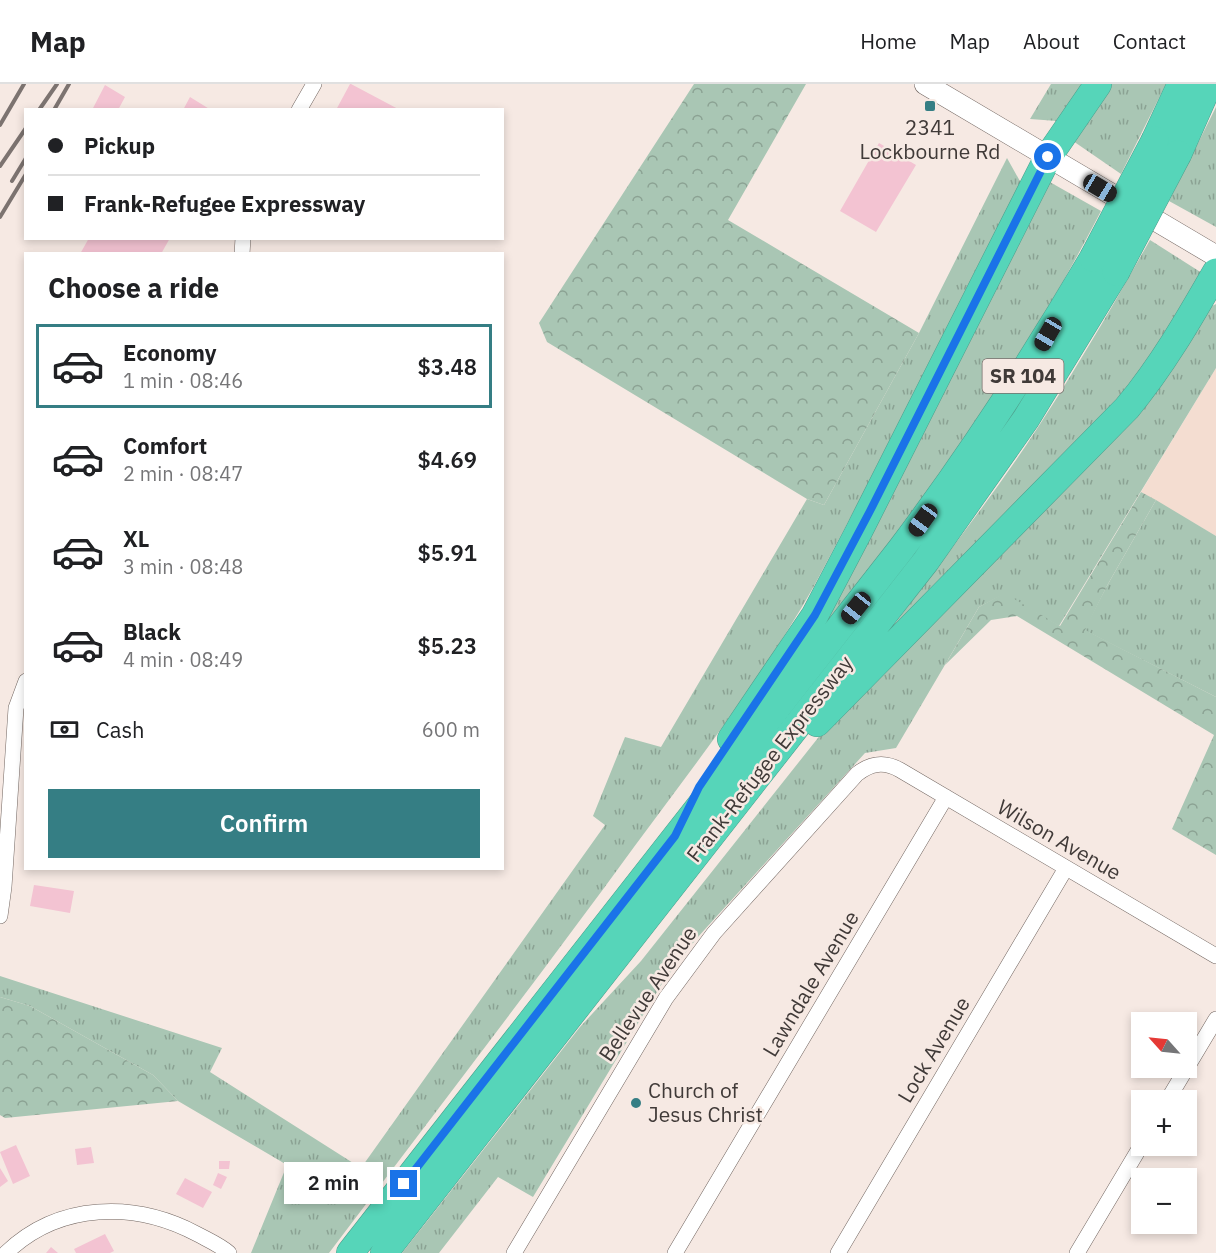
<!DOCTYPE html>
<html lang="en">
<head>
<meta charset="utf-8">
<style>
	:root { --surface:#fff; --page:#f6f6f6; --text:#202124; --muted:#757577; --line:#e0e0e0; --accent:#357e84 }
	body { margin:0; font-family:"IBM Plex Sans",sans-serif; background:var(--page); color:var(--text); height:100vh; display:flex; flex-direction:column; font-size:22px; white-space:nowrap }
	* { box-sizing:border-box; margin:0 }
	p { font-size:20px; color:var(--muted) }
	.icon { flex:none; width:33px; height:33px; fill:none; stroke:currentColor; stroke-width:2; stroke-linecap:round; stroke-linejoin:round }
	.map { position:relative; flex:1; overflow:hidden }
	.side { position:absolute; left:24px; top:168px; width:480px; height:618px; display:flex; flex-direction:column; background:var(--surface); border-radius:0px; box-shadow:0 3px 9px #0003 }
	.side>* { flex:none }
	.hud { position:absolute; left:24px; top:24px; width:480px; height:132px; border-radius:0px; box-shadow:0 3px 9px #0003; display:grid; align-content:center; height:132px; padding:0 24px; background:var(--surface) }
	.needle { width:39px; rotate:297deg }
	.fabs { position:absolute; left:1131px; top:928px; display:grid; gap:12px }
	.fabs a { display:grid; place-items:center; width:66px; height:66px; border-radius:0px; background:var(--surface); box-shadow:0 3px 9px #0003; font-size:30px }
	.end { position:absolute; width:27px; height:27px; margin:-14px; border:8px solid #1a73e8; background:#fff; box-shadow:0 0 0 3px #fff }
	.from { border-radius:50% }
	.bubble { position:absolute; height:42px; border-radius:0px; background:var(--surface); box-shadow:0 3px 9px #0003; font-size:20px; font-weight:600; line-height:42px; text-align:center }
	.car { position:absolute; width:18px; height:36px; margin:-18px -9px; border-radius:8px; box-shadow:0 0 4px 2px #0007; background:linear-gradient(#222 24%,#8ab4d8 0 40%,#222 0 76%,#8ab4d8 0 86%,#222 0) }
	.hud b { display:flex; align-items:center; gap:21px; height:57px; font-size:22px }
	.hud b+b { border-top:2px solid var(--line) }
	.hud i { width:15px; height:15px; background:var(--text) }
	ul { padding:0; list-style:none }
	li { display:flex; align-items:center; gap:18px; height:84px; margin:0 12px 9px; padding:0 12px; border:3px solid transparent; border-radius:0px }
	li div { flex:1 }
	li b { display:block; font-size:22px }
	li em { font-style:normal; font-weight:600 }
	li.on { border-color:var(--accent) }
	li>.icon { width:54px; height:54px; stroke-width:1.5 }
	h2 { padding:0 24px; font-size:27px; line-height:72px }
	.pay { display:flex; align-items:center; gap:15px; height:66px; padding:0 24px; font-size:22px }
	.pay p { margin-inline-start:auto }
	.button { display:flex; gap:12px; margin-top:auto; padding:12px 24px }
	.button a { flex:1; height:69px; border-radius:0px; background:var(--accent); color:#fff; font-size:24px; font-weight:600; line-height:69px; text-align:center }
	header { display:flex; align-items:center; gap:36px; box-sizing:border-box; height:84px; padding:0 30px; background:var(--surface); border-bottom:2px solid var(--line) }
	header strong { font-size:28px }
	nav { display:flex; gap:33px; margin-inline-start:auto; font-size:21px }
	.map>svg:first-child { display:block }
	.commercial { fill:#f4ddd1 }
	.grass { fill:url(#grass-tufts) }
	.forest { fill:url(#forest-crowns) }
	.building { fill:#f3c3d2 }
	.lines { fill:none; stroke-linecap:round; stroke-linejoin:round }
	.minor-casing { stroke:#726661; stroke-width:16 }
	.secondary-casing { stroke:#726661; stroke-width:22 }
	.motorway-casing { stroke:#4e9f8c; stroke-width:28 }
	.minor { stroke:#fff; stroke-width:15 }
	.secondary { stroke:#fff; stroke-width:21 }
	.motorway { stroke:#56d5b9; stroke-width:27 }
	.rail { stroke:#7c7370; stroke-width:4 }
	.motorway-bridge-casing { stroke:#4e9f8c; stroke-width:28; stroke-linecap:butt }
	.motorway-bridge { stroke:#56d5b9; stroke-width:27 }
	.route { stroke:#1a73e8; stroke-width:8 }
	.poi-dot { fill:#357e84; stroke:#f6e9e3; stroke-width:2 }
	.labels { text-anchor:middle; stroke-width:5; stroke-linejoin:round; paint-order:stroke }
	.shield { fill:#f6e9e3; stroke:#776e6b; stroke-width:1.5 }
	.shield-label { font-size:20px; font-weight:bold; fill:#403a38 }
	.poi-label { font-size:21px; fill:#403a38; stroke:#f6e9e3 }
	.street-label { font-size:21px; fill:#403a38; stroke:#f6e9e3 }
</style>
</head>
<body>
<header>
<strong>Map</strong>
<nav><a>Home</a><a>Map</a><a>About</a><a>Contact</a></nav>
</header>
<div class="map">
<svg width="1216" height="1169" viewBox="0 0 1216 1169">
	<defs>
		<pattern id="grass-tufts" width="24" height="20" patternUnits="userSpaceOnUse" patternTransform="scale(1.5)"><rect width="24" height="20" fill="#a9c6b4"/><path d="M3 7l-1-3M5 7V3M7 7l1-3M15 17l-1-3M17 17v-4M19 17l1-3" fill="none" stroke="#8ba293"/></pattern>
		<pattern id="forest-crowns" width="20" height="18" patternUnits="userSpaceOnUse" patternTransform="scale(1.5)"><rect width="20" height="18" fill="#a9c6b4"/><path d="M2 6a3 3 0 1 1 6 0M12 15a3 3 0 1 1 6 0" fill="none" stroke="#8ba293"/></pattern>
	</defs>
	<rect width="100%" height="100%" fill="#f6e9e3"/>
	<path class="commercial" d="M1216,284V452L1141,408Z"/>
	<path class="grass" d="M1051,0H1086L1057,37L1030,35Z
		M1111,0H1166L1121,90L1073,57Z
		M1216,23V143L1169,117Z
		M1007,74L1021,99L1018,118L814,502C762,594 697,678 634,763C534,900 431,1034 329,1169H251L287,1081L178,1017L153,991L30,922L0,913V892L222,964L210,988L361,1084L605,741L593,732L625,653L661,663L807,415L824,421L919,249Z
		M1048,97L1101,127C1048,230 986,328 918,422C879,476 835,527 794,580Z
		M1150,156L1202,189L1201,194L1127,308L898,544L894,541C939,481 985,422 1027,360C1071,294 1111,225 1150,156Z
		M1216,220V284L1059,542L1004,510L979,523L896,664L865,669L697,854L663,898L533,1113L498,1093L439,1169H402L580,943L641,877L833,635L1210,223Z
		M1156,416L1216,452V613L1084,546L1108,500Z"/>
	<path class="forest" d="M694,0H806L728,136L919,249L824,421L807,415L547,258L539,239Z
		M1141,408L1156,416L1108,500L1085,546L1216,613V771L1172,745L1214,651L1017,532L991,536L945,581L979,523L1004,509L1060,542Z
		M0,913L30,922L153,991L178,1017L5,1034L0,1031Z"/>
	<path class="building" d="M350,0H351L400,26H336Z
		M105,1L125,13L118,26H92Z
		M190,13L211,26H183Z
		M879,59L916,81L876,148L840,127Z
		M89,154H170L161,170H80Z
		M34,801L74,807L70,829L30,822Z
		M16,1061L30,1092L13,1100L0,1068Z
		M91,1063L94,1079L77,1081L75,1065Z
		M219,1077H230L229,1085H219Z
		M0,1084L8,1097L0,1103Z
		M218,1089L227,1093L221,1105L213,1101Z
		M185,1094L212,1108L203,1124L176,1110Z
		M105,1150L114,1167L110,1169H76L74,1165Z
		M51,1163L58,1169H46Z"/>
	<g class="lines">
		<defs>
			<path id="minor" d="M299,26L314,0
				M242,170L243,154
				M0,832L4,803L16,624L26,597
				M1167,1017L1216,935
				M6,1169C59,1118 135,1117 197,1150C208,1156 220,1161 229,1169
				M514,1169L666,914L714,849L857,690C871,679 884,677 900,686L1216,872
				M675,1169L946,713
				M838,1169L1066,784
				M1077,1169L1142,1060"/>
			<path id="secondary" d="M925,0L1216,172"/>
			<path id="motorway" d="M1155,56L1181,0
				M1178,70L1209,0
				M817,639L1127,324C1162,282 1189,235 1216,188
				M731,655L815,531L859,447L1048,73L1098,0
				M350,1169L901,465C971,372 1034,275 1093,174
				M384,1169L926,477L1026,335L1116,188"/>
		</defs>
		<use href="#minor" class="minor-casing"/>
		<use href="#secondary" class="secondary-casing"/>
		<use href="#motorway" class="motorway-casing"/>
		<use href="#minor" class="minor"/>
		<use href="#secondary" class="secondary"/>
		<use href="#motorway" class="motorway"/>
		<path class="rail" d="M39,26L57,0
			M54,26L69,0
			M0,41L24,0
			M0,82L26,44
			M12,97L26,74
			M0,133L26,90"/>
		<defs>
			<path id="motorway-bridge" d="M1093,174L1155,56
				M1116,188L1178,70"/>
		</defs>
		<use href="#motorway-bridge" class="motorway-bridge-casing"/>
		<use href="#motorway-bridge" class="motorway-bridge"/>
	</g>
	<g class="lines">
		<path class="route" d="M404,1100L675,752L699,703L815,531L870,427L1048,73"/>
	</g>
	<g class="poi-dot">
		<rect x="924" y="16" width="12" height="12" rx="3"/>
		<circle cx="636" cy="1019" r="6"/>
	</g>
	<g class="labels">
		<rect class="shield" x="982.5" y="275" width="81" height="34" rx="4.5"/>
		<g class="shield-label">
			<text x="1023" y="299">SR 104</text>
		</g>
		<g class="poi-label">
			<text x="930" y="51">2341<tspan x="930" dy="24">Lockbourne Rd</tspan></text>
			<text x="648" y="1014" text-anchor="start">Church of<tspan x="648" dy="24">Jesus Christ</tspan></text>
		</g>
		<g class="street-label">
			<text transform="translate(770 675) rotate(-52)" y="7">Frank-Refugee Expressway</text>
			<text transform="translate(1059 756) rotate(30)" y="7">Wilson Avenue</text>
			<text transform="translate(811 900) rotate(-59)" y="7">Lawndale Avenue</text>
			<text transform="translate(648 910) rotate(-56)" y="7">Bellevue Avenue</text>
			<text transform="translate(934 966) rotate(-59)" y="7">Lock Avenue</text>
		</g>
	</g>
</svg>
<div class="fabs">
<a><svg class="needle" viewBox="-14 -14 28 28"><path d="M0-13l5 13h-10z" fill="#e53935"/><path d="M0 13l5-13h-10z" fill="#757577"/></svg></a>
<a>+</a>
<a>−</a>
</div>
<i class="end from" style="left:1048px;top:73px"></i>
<i class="end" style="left:404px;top:1100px"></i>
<div class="bubble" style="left:284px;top:1078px;width:99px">2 min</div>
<i class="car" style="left:1100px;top:104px;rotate:121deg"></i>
<i class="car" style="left:1048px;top:250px;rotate:210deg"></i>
<i class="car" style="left:923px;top:436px;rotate:216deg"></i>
<i class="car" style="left:856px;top:524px;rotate:219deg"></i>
<div class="hud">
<b><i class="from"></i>Pickup</b>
<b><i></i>Frank-Refugee Expressway</b>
</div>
<section class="side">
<h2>Choose a ride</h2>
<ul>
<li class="on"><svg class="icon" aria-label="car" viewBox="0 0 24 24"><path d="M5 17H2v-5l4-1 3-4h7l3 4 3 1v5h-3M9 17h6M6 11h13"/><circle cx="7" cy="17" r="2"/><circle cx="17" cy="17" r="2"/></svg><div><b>Economy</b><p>1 min · 08:46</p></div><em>$3.48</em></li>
<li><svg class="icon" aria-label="car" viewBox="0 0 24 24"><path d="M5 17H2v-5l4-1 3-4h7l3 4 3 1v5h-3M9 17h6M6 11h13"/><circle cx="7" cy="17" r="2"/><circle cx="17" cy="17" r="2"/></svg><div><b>Comfort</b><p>2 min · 08:47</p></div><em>$4.69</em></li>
<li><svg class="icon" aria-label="car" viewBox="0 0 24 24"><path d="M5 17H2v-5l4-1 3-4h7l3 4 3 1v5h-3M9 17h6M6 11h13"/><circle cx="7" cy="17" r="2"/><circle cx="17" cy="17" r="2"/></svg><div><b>XL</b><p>3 min · 08:48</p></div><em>$5.91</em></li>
<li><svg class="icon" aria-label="car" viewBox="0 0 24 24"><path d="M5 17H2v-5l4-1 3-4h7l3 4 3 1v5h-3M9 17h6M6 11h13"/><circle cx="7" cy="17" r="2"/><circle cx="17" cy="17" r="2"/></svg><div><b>Black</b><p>4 min · 08:49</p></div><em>$5.23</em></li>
</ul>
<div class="pay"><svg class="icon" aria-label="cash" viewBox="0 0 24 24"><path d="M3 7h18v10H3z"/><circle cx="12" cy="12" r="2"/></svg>Cash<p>600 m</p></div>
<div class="button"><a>Confirm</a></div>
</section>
</div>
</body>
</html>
